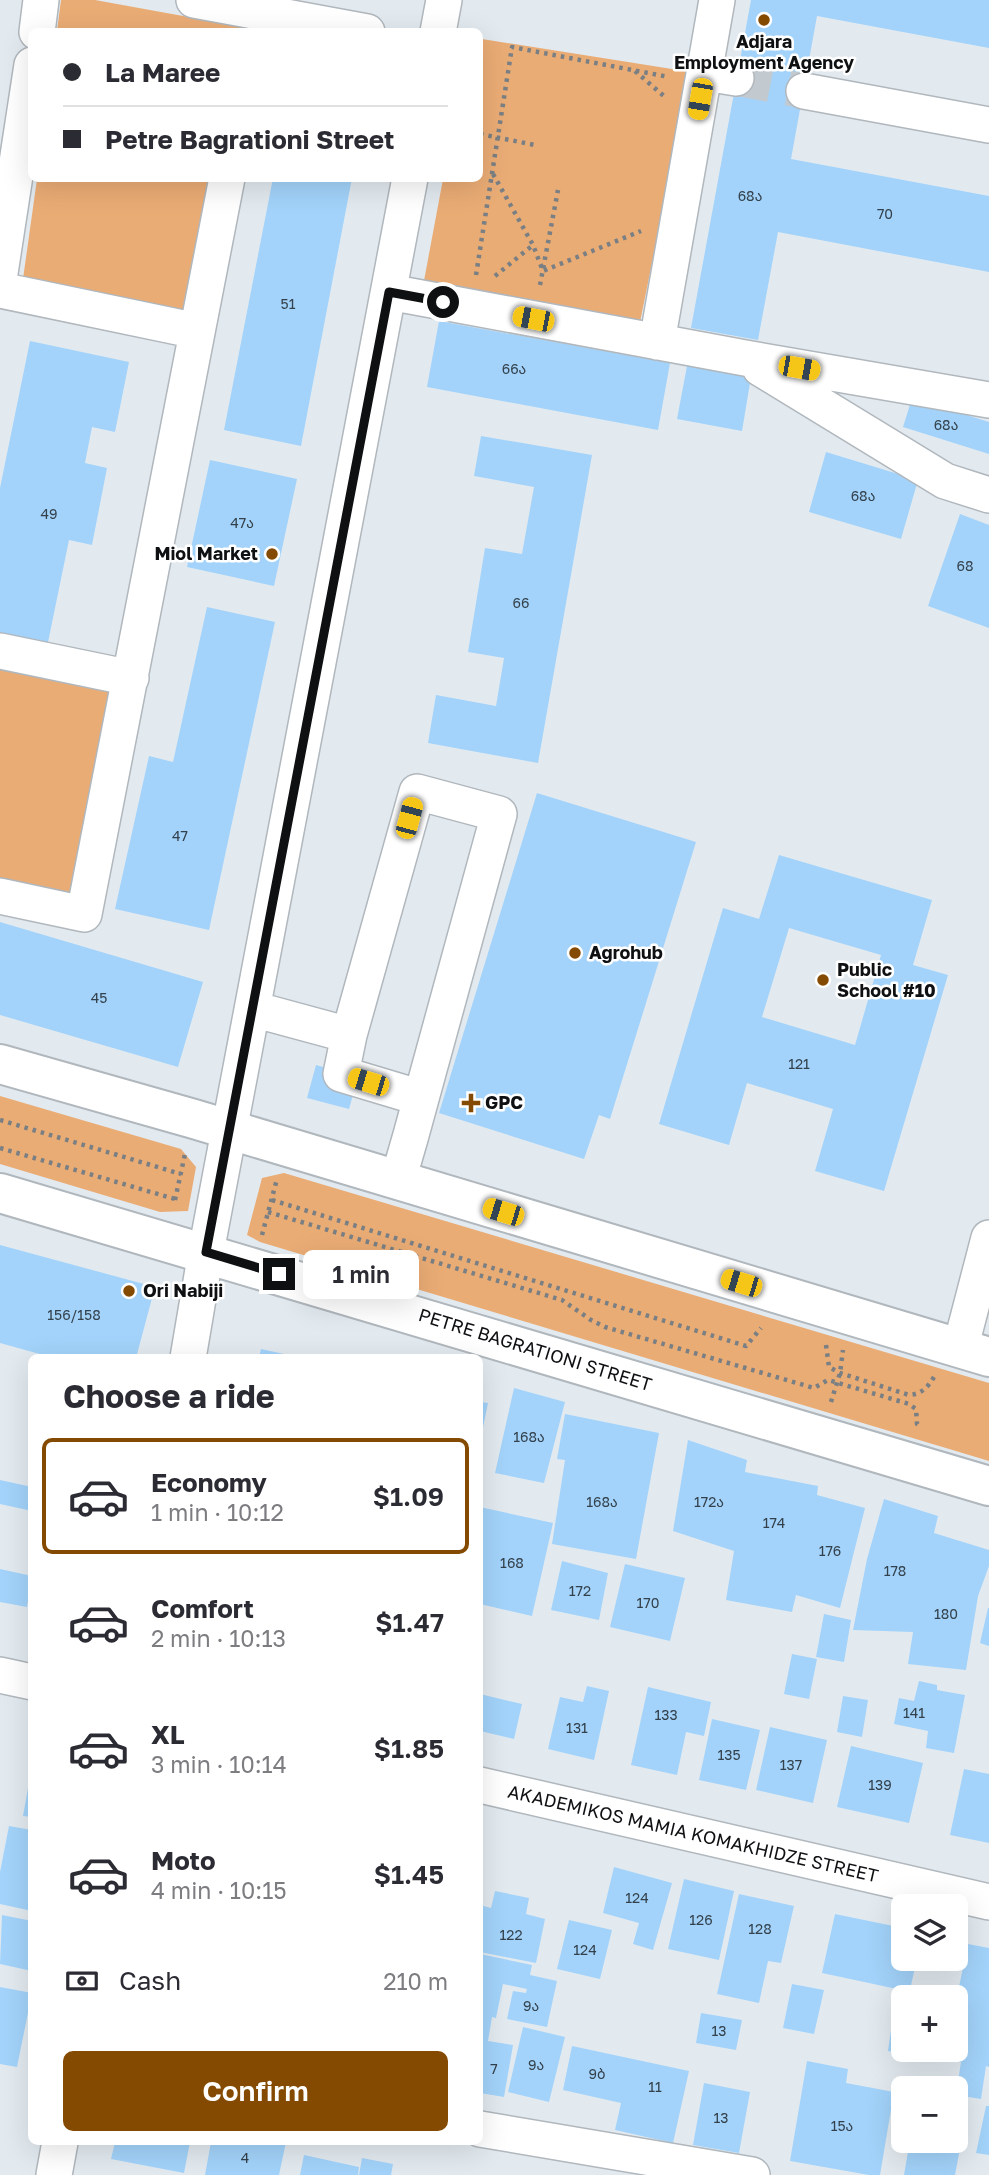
<!DOCTYPE html>
<html lang="en">
<head>
<meta charset="utf-8">
<style>
	:root { --surface:#fff; --page:#f7f7f7; --text:#2b2b33; --muted:#7c7c81; --line:#e1e1e2; --accent:#854a01 }
	body { margin:0; font-family:"Golos Text","Noto Sans Georgian",sans-serif; background:var(--page); color:var(--text); height:100vh; display:flex; flex-direction:column; font-size:26px; white-space:nowrap }
	* { box-sizing:border-box; margin:0 }
	p { font-size:23px; color:var(--muted) }
	.icon { flex:none; width:38px; height:38px; fill:none; stroke:currentColor; stroke-width:2; stroke-linecap:round; stroke-linejoin:round }
	.map { position:relative; flex:1; overflow:hidden }
	.panel { position:absolute; left:28px; top:1354px; width:455px; height:791px; display:flex; flex-direction:column; background:var(--surface); border-radius:10px; box-shadow:0 7px 28px #0002 }
	.panel>* { flex:none }
	.top-card { position:absolute; left:28px; top:28px; width:455px; height:154px; border-radius:10px; box-shadow:0 7px 28px #0002; display:grid; align-content:center; height:154px; padding:0 35px; background:var(--surface) }
	.buttons { position:absolute; left:891px; top:1894px; display:grid; gap:14px }
	.buttons a { display:grid; place-items:center; width:77px; height:77px; border-radius:10px; background:var(--surface); box-shadow:0 7px 28px #0002; font-size:35px }
	.end { position:absolute; width:32px; height:32px; margin:-16px; border:9px solid #0e1012; background:#fff; box-shadow:0 0 0 4px #fff }
	.from { border-radius:50% }
	.bubble { position:absolute; height:49px; border-radius:10px; background:var(--surface); box-shadow:0 7px 28px #0002; font-size:23px; font-weight:600; line-height:49px; text-align:center }
	.car { position:absolute; width:21px; height:42px; margin:-21px -10px; border-radius:9px; box-shadow:0 0 5px 2px #0007; background:linear-gradient(#f5c518 24%,#345 0 40%,#f5c518 0 76%,#345 0 86%,#f5c518 0) }
	.top-card b { display:flex; align-items:center; gap:24px; height:66px; font-size:26px }
	.top-card b+b { border-top:2px solid var(--line) }
	.top-card i { width:18px; height:18px; background:var(--text) }
	ul { padding:0; list-style:none }
	li { display:flex; align-items:center; gap:21px; height:116px; margin:0 14px 10px; padding:0 21px; border:4px solid transparent; border-radius:10px }
	li div { flex:1 }
	li b { display:block; font-size:26px }
	li em { font-style:normal; font-weight:600 }
	li.selected { border-color:var(--accent) }
	li>.icon { width:63px; height:63px; stroke-width:1.5 }
	h2 { padding:0 35px; font-size:32px; line-height:84px }
	.pay { display:flex; align-items:center; gap:18px; height:77px; padding:0 35px; font-size:26px }
	.pay p { margin-inline-start:auto }
	.button { display:flex; gap:14px; margin-top:auto; padding:14px 35px }
	.button a { flex:1; height:80px; border-radius:10px; background:var(--accent); color:#fff; font-size:28px; font-weight:600; line-height:80px; text-align:center }
	.map>svg:first-child { display:block }
	.green { fill:#eaac75 }
	.building { fill:#a3d3fa; fill-rule:evenodd }
	.lines { fill:none; stroke-linecap:round; stroke-linejoin:round }
	.minor-tunnel { stroke:#c2c9cf; stroke-width:35; stroke-dasharray:35 18; stroke-linecap:butt }
	.minor-casing { stroke:#b0b7bd; stroke-width:38 }
	.major-casing { stroke:#b0b7bd; stroke-width:42 }
	.path { stroke:#7a7f83; stroke-width:4.5; stroke-dasharray:3.5 5; stroke-linecap:butt }
	.minor { stroke:#fff; stroke-width:35 }
	.major { stroke:#fff; stroke-width:38 }
	.route { stroke:#0e1012; stroke-width:9 }
	.poi-dot { fill:#854a01; stroke:#fff; stroke-width:2.5 }
	.labels { text-anchor:middle; stroke-width:5; stroke-linejoin:round; paint-order:stroke }
	.number-label { font-size:14px; fill:#33414c }
	.poi-label { font-size:18px; font-weight:bold; fill:#0e1012; stroke:#fff; text-anchor:start }
	.street-label { font-size:18px; fill:#0e1012; stroke:#fff }
</style>
</head>
<body>
<div class="map">
<svg width="989" height="2175" viewBox="0 0 989 2175">
	<rect width="100%" height="100%" fill="#e2eaf0"/>
	<path class="green" d="M61,0H95L265,31H57Z
		M482,39L691,72L639,327L423,286L443,179L480,178V42Z
		M37,179H217L187,316L22,286Z
		M0,651L131,678L84,914L0,896Z
		M0,1096L181,1149L196,1167L188,1211L160,1212L0,1164Z
		M284,1173L989,1383V1461L260,1242L247,1235L262,1178Z"/>
	<path class="building" d="M751,0H989V48L817,16L791,159L989,196V272L778,232L758,340L691,328Z
		M273,178H352L301,446L224,430Z
		M439,321L670,363L658,430L427,387Z
		M30,341L129,362L115,432L92,427L85,463L107,468L92,545L69,540L46,652L0,643V488Z
		M687,366L751,377L742,431L677,419Z
		M912,398L989,422V454L903,427Z
		M481,436L592,455L538,763L428,743L436,695L496,706L504,658L468,652L485,548L522,554L534,487L474,476Z
		M826,452L918,480L901,539L809,512Z
		M210,460L297,479L274,586L187,567Z
		M960,514L989,525V628L928,606Z
		M207,607L275,622L209,930L115,909L149,756L173,762Z
		M537,793L696,842L610,1119L599,1115L584,1159L439,1113Z
		M779,855L932,900L913,965L948,975L884,1191L815,1171L833,1109L747,1083L729,1145L659,1124L723,908L759,919ZM789,928L881,955L855,1045L762,1017Z
		M0,922L203,982L178,1067L0,1015Z
		M316,1065L358,1077L349,1109L307,1098Z
		M0,1245L155,1287L136,1358H54L0,1343Z
		M261,1349L298,1357V1358H259Z
		M514,1388L565,1402L544,1483L495,1473Z
		M480,1402L488,1403L481,1437H480Z
		M565,1414L659,1433L636,1559L552,1544L565,1460L557,1459Z
		M688,1440L747,1460L745,1472L818,1486L817,1495L865,1508L840,1608L796,1595L792,1612L726,1600L734,1551L673,1531Z
		M0,1480L32,1487V1511L0,1504Z
		M884,1499L938,1516L934,1533L989,1550V1566L978,1596L966,1670L908,1664L913,1632L853,1630L867,1559Z
		M480,1507L553,1523L532,1616L480,1604Z
		M562,1561L608,1573L599,1620L551,1610Z
		M625,1564L685,1578L670,1641L610,1627Z
		M0,1569L32,1576L27,1607L0,1602Z
		M988,1608H989V1646L980,1643Z
		M824,1614L851,1620L844,1662L816,1657Z
		M792,1654L817,1659L809,1699L784,1694Z
		M919,1681L937,1685V1690L965,1695L954,1753L926,1748L928,1731L894,1724L899,1698L914,1701Z
		M587,1686L609,1691L594,1760L548,1749L560,1697L583,1702Z
		M648,1687L711,1702L704,1736L686,1732L677,1775L631,1765Z
		M480,1694L522,1704L514,1739L480,1731Z
		M843,1696L868,1700L862,1737L837,1732Z
		M712,1719L760,1730L746,1790L699,1780Z
		M770,1727L827,1740L813,1803L756,1790Z
		M851,1746L923,1763L909,1823L837,1807Z
		M964,1769L989,1774V1843L950,1835Z
		M30,1777H32V1817L23,1816Z
		M9,1826L32,1830V1911L0,1904V1872Z
		M614,1867L672,1883L653,1950L633,1944L639,1923L603,1913Z
		M684,1879L734,1891L719,1960L668,1949Z
		M495,1891L529,1898L526,1914L545,1919L536,1963L480,1952V1905L491,1908Z
		M739,1894L794,1906L781,1963L768,1961L759,2003L717,1994Z
		M835,1914L903,1928V1958H917L910,1990L923,1992L922,1997H903V2049H928L927,2057L888,2051L897,1989L822,1973Z
		M2,1915L32,1921V1971L0,1964Z
		M569,1920L612,1930L600,1979L557,1969Z
		M968,1944L989,1948V2067L986,2066L981,2099L956,2095L961,2062L946,2059L948,2049H956V2001Z
		M480,1954L532,1965L530,1975L557,1981L547,2027L507,2019L513,1991L526,1993L527,1989L503,1984L496,2018L492,2017L488,2041L513,2045L504,2097L480,2093Z
		M792,1984L824,1990L814,2034L783,2028Z
		M0,1987L32,1993L17,2067L0,2064Z
		M701,2013L742,2020L736,2050L696,2043Z
		M523,2027L565,2037L549,2102L508,2092Z
		M572,2046L689,2071L673,2143L615,2130L621,2103L563,2090Z
		M807,2061L848,2069L846,2083L894,2092L880,2175H869L790,2161Z
		M704,2083L750,2092L739,2153L693,2145Z
		M986,2106H989V2155L976,2153Z
		M956,2126L964,2128L955,2175H904L910,2140H956Z
		M115,2142H190L184,2173L111,2159Z
		M211,2142H286L279,2175H205Z
		M304,2155L359,2167L358,2175H300Z
		M362,2158L393,2164L391,2175H359Z"/>
	<g class="lines">
		<path class="minor-tunnel" d="M736,78L804,91"/>
		<defs>
			<path id="minor" d="M194,0L367,32
				M37,32L41,0
				M438,32L444,0
				M705,73L736,78
				M804,91L989,125
				M0,273L32,65
				M0,290L197,331
				M389,292L745,358L989,400
				M657,342L717,0
				M760,368L945,481L989,495
				M0,651L131,678
				M0,896L84,914L227,178
				M253,1009L349,1035
				M398,1180L411,1135L499,814L417,792L349,1035L341,1074L421,1098
				M960,1349L989,1238
				M188,1358L206,1252L410,178
				M0,1675L32,1682
				M480,1785L989,1902
				M480,2129L752,2175
				M54,2175L60,2142"/>
			<path id="major" d="M0,1064L194,1119L989,1357
				M0,1193L989,1486"/>
		</defs>
		<use href="#minor" class="minor-casing"/>
		<use href="#major" class="major-casing"/>
		<path class="path" d="M635,71L665,97
			M480,134L535,145
			M493,174L533,245L543,271L641,231
			M476,275L512,47L669,77
			M495,276L533,245
			M540,285L558,190
			M0,1120L181,1174
			M0,1148L175,1199
			M175,1200L185,1154
			M272,1200L746,1346L761,1328
			M268,1212L562,1300L591,1320L605,1327L814,1388L828,1380L909,1404L916,1409L917,1424L921,1426
			M262,1235L277,1179
			M826,1345L829,1367L840,1373L909,1395C922,1394 928,1387 934,1377
			M831,1402L840,1373L843,1350"/>
		<use href="#minor" class="minor"/>
		<use href="#major" class="major"/>
	</g>
	<g class="lines">
		<path class="route" d="M279,1274L206,1252L389,292L443,302"/>
	</g>
	<g class="poi-dot">
		<circle cx="764" cy="20" r="7"/>
		<circle cx="272" cy="554" r="7"/>
		<circle cx="575" cy="953" r="7"/>
		<circle cx="823" cy="980" r="7"/>
		<path d="M467.5 1092.5h7v7h7v7h-7v7h-7v-7h-7v-7h7z"/>
		<circle cx="129" cy="1291" r="7"/>
	</g>
	<g class="labels">
		<g class="number-label">
			<text x="750" y="201">68ა</text>
			<text x="885" y="219">70</text>
			<text x="288" y="309">51</text>
			<text x="514" y="374">66ა</text>
			<text x="946" y="430">68ა</text>
			<text x="863" y="501">68ა</text>
			<text x="49" y="519">49</text>
			<text x="242" y="528">47ა</text>
			<text x="965" y="571">68</text>
			<text x="521" y="608">66</text>
			<text x="180" y="841">47</text>
			<text x="99" y="1003">45</text>
			<text x="799" y="1069">121</text>
			<text x="74" y="1320">156/158</text>
			<text x="529" y="1442">168ა</text>
			<text x="602" y="1507">168ა</text>
			<text x="709" y="1507">172ა</text>
			<text x="774" y="1528">174</text>
			<text x="830" y="1556">176</text>
			<text x="512" y="1568">168</text>
			<text x="895" y="1576">178</text>
			<text x="580" y="1596">172</text>
			<text x="648" y="1608">170</text>
			<text x="946" y="1619">180</text>
			<text x="914" y="1718">141</text>
			<text x="666" y="1720">133</text>
			<text x="577" y="1733">131</text>
			<text x="729" y="1760">135</text>
			<text x="791" y="1770">137</text>
			<text x="880" y="1790">139</text>
			<text x="637" y="1903">124</text>
			<text x="701" y="1925">126</text>
			<text x="760" y="1934">128</text>
			<text x="511" y="1940">122</text>
			<text x="585" y="1955">124</text>
			<text x="531" y="2011">9ა</text>
			<text x="719" y="2036">13</text>
			<text x="536" y="2070">9ა</text>
			<text x="494" y="2074">7</text>
			<text x="597" y="2079">9ბ</text>
			<text x="655" y="2092">11</text>
			<text x="721" y="2123">13</text>
			<text x="842" y="2131">15ა</text>
			<text x="245" y="2163">4</text>
		</g>
		<g class="poi-label">
			<text x="764" y="48" text-anchor="middle">Adjara<tspan x="764" dy="21">Employment Agency</tspan></text>
			<text x="258" y="560" text-anchor="end">Miol Market</text>
			<text x="589" y="959">Agrohub</text>
			<text x="837" y="976">Public<tspan x="837" dy="21">School #10</tspan></text>
			<text x="485" y="1109">GPC</text>
			<text x="143" y="1297">Ori Nabiji</text>
		</g>
		<g class="street-label">
			<text transform="translate(535 1350) rotate(17)" y="6">PETRE BAGRATIONI STREET</text>
			<text transform="translate(693 1834) rotate(13)" y="6">AKADEMIKOS MAMIA KOMAKHIDZE STREET</text>
		</g>
	</g>
</svg>
<div class="buttons">
<a><svg class="icon" aria-label="layers" viewBox="0 0 24 24"><path d="M12 4l9 5-9 5-9-5zM3 14l9 5 9-5"/></svg></a>
<a>+</a>
<a>−</a>
</div>
<i class="end from" style="left:443px;top:302px"></i>
<i class="end" style="left:279px;top:1274px"></i>
<div class="bubble" style="left:303px;top:1250px;width:116px">1 min</div>
<i class="car" style="left:700px;top:99px;rotate:190deg"></i>
<i class="car" style="left:533px;top:319px;rotate:281deg"></i>
<i class="car" style="left:799px;top:368px;rotate:100deg"></i>
<i class="car" style="left:409px;top:818px;rotate:15deg"></i>
<i class="car" style="left:368px;top:1082px;rotate:287deg"></i>
<i class="car" style="left:503px;top:1212px;rotate:287deg"></i>
<i class="car" style="left:741px;top:1283px;rotate:287deg"></i>
<div class="top-card">
<b><i class="from"></i>La Maree</b>
<b><i></i>Petre Bagrationi Street</b>
</div>
<section class="panel">
<h2>Choose a ride</h2>
<ul>
<li class="selected"><svg class="icon" aria-label="car" viewBox="0 0 24 24"><path d="M5 17H2v-5l4-1 3-4h7l3 4 3 1v5h-3M9 17h6M6 11h13"/><circle cx="7" cy="17" r="2"/><circle cx="17" cy="17" r="2"/></svg><div><b>Economy</b><p>1 min · 10:12</p></div><em>$1.09</em></li>
<li><svg class="icon" aria-label="car" viewBox="0 0 24 24"><path d="M5 17H2v-5l4-1 3-4h7l3 4 3 1v5h-3M9 17h6M6 11h13"/><circle cx="7" cy="17" r="2"/><circle cx="17" cy="17" r="2"/></svg><div><b>Comfort</b><p>2 min · 10:13</p></div><em>$1.47</em></li>
<li><svg class="icon" aria-label="car" viewBox="0 0 24 24"><path d="M5 17H2v-5l4-1 3-4h7l3 4 3 1v5h-3M9 17h6M6 11h13"/><circle cx="7" cy="17" r="2"/><circle cx="17" cy="17" r="2"/></svg><div><b>XL</b><p>3 min · 10:14</p></div><em>$1.85</em></li>
<li><svg class="icon" aria-label="car" viewBox="0 0 24 24"><path d="M5 17H2v-5l4-1 3-4h7l3 4 3 1v5h-3M9 17h6M6 11h13"/><circle cx="7" cy="17" r="2"/><circle cx="17" cy="17" r="2"/></svg><div><b>Moto</b><p>4 min · 10:15</p></div><em>$1.45</em></li>
</ul>
<div class="pay"><svg class="icon" aria-label="cash" viewBox="0 0 24 24"><path d="M3 7h18v10H3z"/><circle cx="12" cy="12" r="2"/></svg>Cash<p>210 m</p></div>
<div class="button"><a>Confirm</a></div>
</section>
</div>
</body>
</html>
